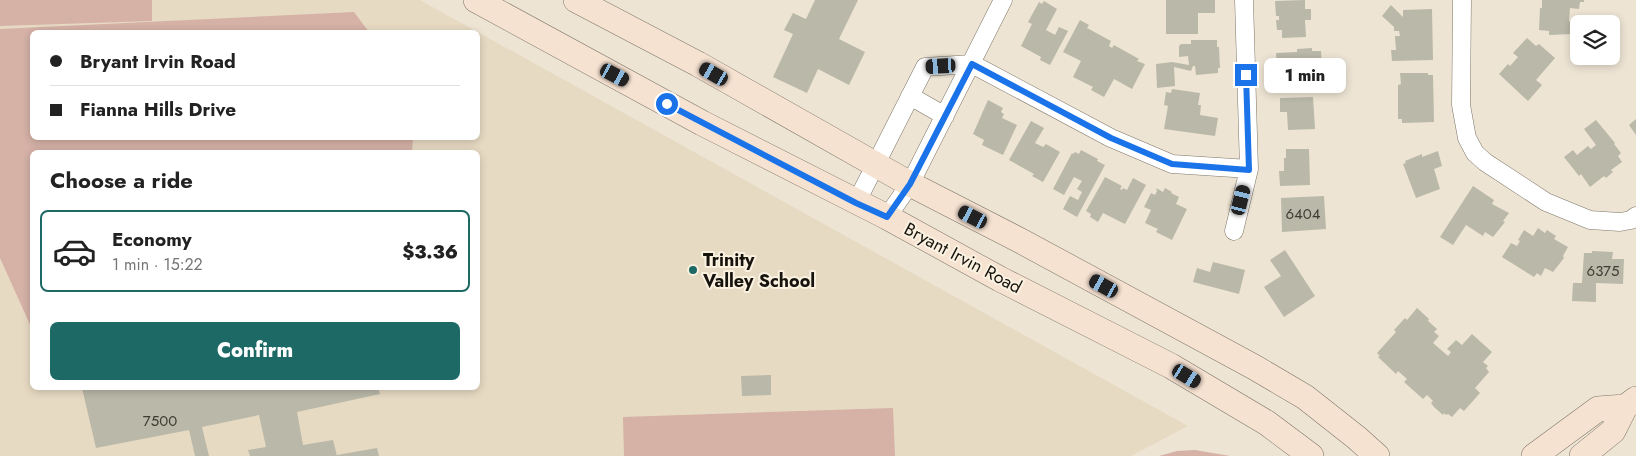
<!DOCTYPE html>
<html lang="en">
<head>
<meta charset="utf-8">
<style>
	:root { --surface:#fff; --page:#f6f6f6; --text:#222; --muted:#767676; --line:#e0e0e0; --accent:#1d6965 }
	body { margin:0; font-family:Jost,sans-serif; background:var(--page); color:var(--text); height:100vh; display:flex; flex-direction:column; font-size:19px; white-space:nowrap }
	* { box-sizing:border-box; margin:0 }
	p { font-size:16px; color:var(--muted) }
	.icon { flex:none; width:28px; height:28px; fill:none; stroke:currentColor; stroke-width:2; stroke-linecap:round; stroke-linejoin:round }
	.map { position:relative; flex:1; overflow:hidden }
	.panel { position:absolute; left:30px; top:150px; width:450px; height:240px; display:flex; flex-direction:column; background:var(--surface); border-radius:8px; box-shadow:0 2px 8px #0003 }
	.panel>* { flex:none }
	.banner { position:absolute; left:30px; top:30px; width:450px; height:110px; border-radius:8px; box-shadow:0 2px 8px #0003; display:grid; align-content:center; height:110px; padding:0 20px; background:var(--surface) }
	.tools { position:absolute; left:1570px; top:15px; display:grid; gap:10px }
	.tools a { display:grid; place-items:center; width:50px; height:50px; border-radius:8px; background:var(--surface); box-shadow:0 2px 8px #0003; font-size:25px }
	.end { position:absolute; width:22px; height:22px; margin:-11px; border:6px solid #1a73e8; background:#fff; box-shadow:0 0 0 2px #fff }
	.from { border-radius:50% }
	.bubble { position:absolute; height:35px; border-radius:8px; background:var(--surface); box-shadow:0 2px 8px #0003; font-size:16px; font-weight:800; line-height:35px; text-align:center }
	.car { position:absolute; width:15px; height:30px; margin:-15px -8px; border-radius:6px; box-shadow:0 0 4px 1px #0007; background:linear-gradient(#222 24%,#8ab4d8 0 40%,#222 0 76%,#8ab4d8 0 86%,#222 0) }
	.banner b { display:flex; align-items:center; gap:18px; height:48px; font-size:19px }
	.banner b+b { border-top:1px solid var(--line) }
	.banner i { width:12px; height:12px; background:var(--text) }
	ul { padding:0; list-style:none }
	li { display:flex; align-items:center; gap:15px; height:82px; margin:0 10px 8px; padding:0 10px; border:2px solid var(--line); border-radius:8px }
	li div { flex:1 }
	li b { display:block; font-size:19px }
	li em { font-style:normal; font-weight:800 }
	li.current { border-color:var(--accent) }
	li>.icon { width:45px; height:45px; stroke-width:1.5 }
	h2 { padding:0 20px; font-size:22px; line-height:60px }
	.action { display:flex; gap:10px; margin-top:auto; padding:10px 20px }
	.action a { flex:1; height:58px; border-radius:8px; background:var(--accent); color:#fff; font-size:20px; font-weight:800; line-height:58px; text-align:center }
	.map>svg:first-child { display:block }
	.built { fill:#e7dac3; fill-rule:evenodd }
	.green { fill:#d5b1a6 }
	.building { fill:#bab8a8 }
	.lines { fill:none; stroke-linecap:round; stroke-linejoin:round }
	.street-casing { stroke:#7e7668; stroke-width:19 }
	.secondary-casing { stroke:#7e7668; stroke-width:26 }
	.street { stroke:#fff; stroke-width:18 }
	.secondary { stroke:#f6e2d1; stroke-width:25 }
	.route { stroke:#1a73e8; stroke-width:6 }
	.poi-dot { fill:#1d6965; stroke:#faf1e1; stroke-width:2 }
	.labels { text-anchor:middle; stroke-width:4; stroke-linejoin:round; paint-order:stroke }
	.number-label { font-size:15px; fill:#3f3c34 }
	.street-label { font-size:18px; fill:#16130d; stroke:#faf1e1 }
	.poi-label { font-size:18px; font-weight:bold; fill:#16130d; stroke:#faf1e1; text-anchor:start }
</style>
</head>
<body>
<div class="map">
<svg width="1636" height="456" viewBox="0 0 1636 456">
	<rect width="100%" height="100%" fill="#ede4d4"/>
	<path class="built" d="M0,0H420L1188,426L1131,456H0ZM32,32H478V138H32ZM32,152H478V388H32Z"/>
	<path class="green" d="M0,0H152V21L0,26Z
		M354,12L369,32H32V138H413L412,152H32V329L0,258V29Z
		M893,408L895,456H624L623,417Z
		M1195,450L1230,456H1159L1177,451Z"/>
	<path class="building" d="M815,0H858L839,39L865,52L849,85L818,69L807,93L773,77L793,34L784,30L793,13L806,19Z
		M1166,0H1215V13H1198V34H1166Z
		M1305,0V9H1311V20H1305L1306,37L1282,38V30H1277L1276,20H1279V16H1276L1275,1Z
		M1542,0H1584V2H1580L1579,9L1570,8L1569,21L1574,22L1573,34L1549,35V31L1539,30L1540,8H1542Z
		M1044,1L1057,9L1046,30L1055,35L1059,27L1068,31L1050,65L1040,60L1041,57L1021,46L1032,24L1028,22L1039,2L1042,4Z
		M1391,5L1403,17V10L1432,9L1433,60L1392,61L1391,50H1396L1395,36H1400L1399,31H1394V27L1382,16Z
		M1080,20L1089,25L1087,28L1111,41L1109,46L1112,48L1114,45L1139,59L1137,61L1145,64L1132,89L1114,79L1104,97L1091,90L1093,87L1073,77L1081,61L1063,52Z
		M1527,38L1536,46L1539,44L1555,58L1536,80L1542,85L1528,101L1499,74L1508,64L1510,66L1518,57L1513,53Z
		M1191,40H1217V47H1219L1220,68H1218V73L1196,75L1195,66H1193L1191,71L1174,67L1175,86L1157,88L1156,64L1172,62L1189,65L1188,56L1179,57V46L1181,44H1191Z
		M1312,48V51H1321L1323,88L1291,90L1290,67L1277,68L1276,53L1297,52V49Z
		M1400,73H1428V75H1433L1434,122L1402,123V119H1398V85L1401,84Z
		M1172,89L1200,93L1198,105H1201L1200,115L1218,118L1215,136L1164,129L1168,106L1164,105L1166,92L1171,93Z
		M1313,97L1315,129L1288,130L1287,112H1280V98Z
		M988,100L1003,108L1001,112L1004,114L1002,118L1017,125L1003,155L982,145L984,140L973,134Z
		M1636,119V135L1629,125Z
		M1596,120L1615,143L1614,144L1621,153L1618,156L1622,162L1611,170L1613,172L1606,178L1604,176L1590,187L1581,174L1579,176L1564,157L1573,150L1577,155L1588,146L1591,149L1596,145L1584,129Z
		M1031,121L1044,128L1035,143L1043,147L1046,144L1060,152L1043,182L1032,176L1034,174L1009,160Z
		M1286,149H1309L1310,185L1280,186L1279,171H1284V158H1286Z
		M1081,150L1098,159L1097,161L1105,165L1077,217L1063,209L1070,196L1078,200L1082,192L1077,189L1082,181L1074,177L1064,195L1053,189L1072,153L1073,154L1075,152L1079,154Z
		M1438,151L1442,166L1434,169L1440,189L1416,198L1403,164L1406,163L1405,161L1422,154V157Z
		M1105,177L1122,186L1120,189L1122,190L1123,188L1127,190L1133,178L1146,185L1125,224L1103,213L1098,222L1090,217L1091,214L1086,211Z
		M1473,186L1494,200L1492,204L1509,213L1503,221L1505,222L1493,237L1485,232L1483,236L1466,225L1453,245L1440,237Z
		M1156,188L1163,192L1165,188L1172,192L1171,193L1179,197L1176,204L1187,209L1172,240L1156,232L1158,229L1145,223L1151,210L1144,207L1151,193L1155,195L1157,191Z
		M1324,196L1326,229L1282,232L1281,198Z
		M1538,228L1545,233L1547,230L1556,236L1554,239L1568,247L1563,256L1564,258L1553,272L1545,268L1541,276L1537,273L1534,277L1502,257L1511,243L1517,246L1520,241L1518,240L1524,230L1533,236Z
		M1285,250L1315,296L1284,317L1264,287L1281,276L1270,260Z
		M1592,251L1613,252L1612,259H1624L1623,284L1596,283V302L1572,301L1573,283H1582L1584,253H1592Z
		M1213,262L1245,270L1239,294L1193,282L1197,268L1210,272Z
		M1417,308L1429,319L1428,321L1437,329L1434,332L1439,336L1433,343L1448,356L1451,352L1447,349L1456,340L1462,345L1472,334L1492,352L1483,362L1488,366L1486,368L1489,372L1475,388L1480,393L1464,411L1460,408L1452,417L1448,414L1446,415L1444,413L1443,415L1434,407L1431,403L1433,401L1427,395L1423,399L1404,382L1407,379L1398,371L1396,374L1378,357L1380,356L1377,353L1396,332L1394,330L1405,318L1407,320Z
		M771,375V395L742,396L741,376Z
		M82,388H378L380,394L297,412L303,445L333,440L337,456H250L248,450L266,447L259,415L202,427L209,456H195L189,430L96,448Z
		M377,448L379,456H337V455Z"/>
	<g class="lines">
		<defs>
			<path id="street" d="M1462,0L1461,105L1467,138L1475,153L1485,162L1546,202L1590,220L1620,222L1631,220L1636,216
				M972,64L1111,138L1172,164L1249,169
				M910,96L945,116
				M856,203L925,67L972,64
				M887,217L910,184L1003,0
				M1234,231L1249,169L1244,0"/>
			<path id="secondary" d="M476,0L702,123L887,217L1000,279L1171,366L1267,423L1311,456
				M576,0L698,64L910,184L1021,241L1254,367L1305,397L1357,438L1377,456
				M1534,456L1598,409L1625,407
				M1582,456L1613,431L1625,407L1636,399"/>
		</defs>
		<use href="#street" class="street-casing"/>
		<use href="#secondary" class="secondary-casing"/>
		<use href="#street" class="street"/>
		<use href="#secondary" class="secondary"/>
	</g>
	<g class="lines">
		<path class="route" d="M667,104L856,203L887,217L910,184L972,64L1111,138L1172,164L1249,170L1246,75"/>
	</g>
	<circle class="poi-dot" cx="693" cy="270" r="5"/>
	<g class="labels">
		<g class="number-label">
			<text x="1303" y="219">6404</text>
			<text x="1603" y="276">6375</text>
			<text x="160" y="426">7500</text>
		</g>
		<g class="street-label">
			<text transform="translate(963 258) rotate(28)" y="6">Bryant Irvin Road</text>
		</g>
		<g class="poi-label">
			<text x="703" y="266">Trinity<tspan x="703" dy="21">Valley School</tspan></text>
		</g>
	</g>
</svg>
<div class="tools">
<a><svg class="icon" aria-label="layers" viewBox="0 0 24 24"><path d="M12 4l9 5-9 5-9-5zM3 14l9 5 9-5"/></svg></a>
</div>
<i class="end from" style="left:667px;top:104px"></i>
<i class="end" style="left:1246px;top:75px"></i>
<div class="bubble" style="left:1264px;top:58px;width:82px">1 min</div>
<i class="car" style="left:941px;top:66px;rotate:267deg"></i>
<i class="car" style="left:714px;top:74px;rotate:300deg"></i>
<i class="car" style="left:615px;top:75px;rotate:118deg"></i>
<i class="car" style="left:1241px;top:200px;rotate:14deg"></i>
<i class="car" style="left:973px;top:217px;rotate:297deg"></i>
<i class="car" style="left:1104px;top:286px;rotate:299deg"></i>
<i class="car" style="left:1187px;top:376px;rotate:121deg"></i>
<div class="banner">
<b><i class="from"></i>Bryant Irvin Road</b>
<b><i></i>Fianna Hills Drive</b>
</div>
<section class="panel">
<h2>Choose a ride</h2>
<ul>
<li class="current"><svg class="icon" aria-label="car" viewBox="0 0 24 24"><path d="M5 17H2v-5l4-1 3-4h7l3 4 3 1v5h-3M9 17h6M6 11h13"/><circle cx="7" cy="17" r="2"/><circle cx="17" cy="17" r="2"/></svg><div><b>Economy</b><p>1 min · 15:22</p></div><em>$3.36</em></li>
</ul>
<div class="action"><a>Confirm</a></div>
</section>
</div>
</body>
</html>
